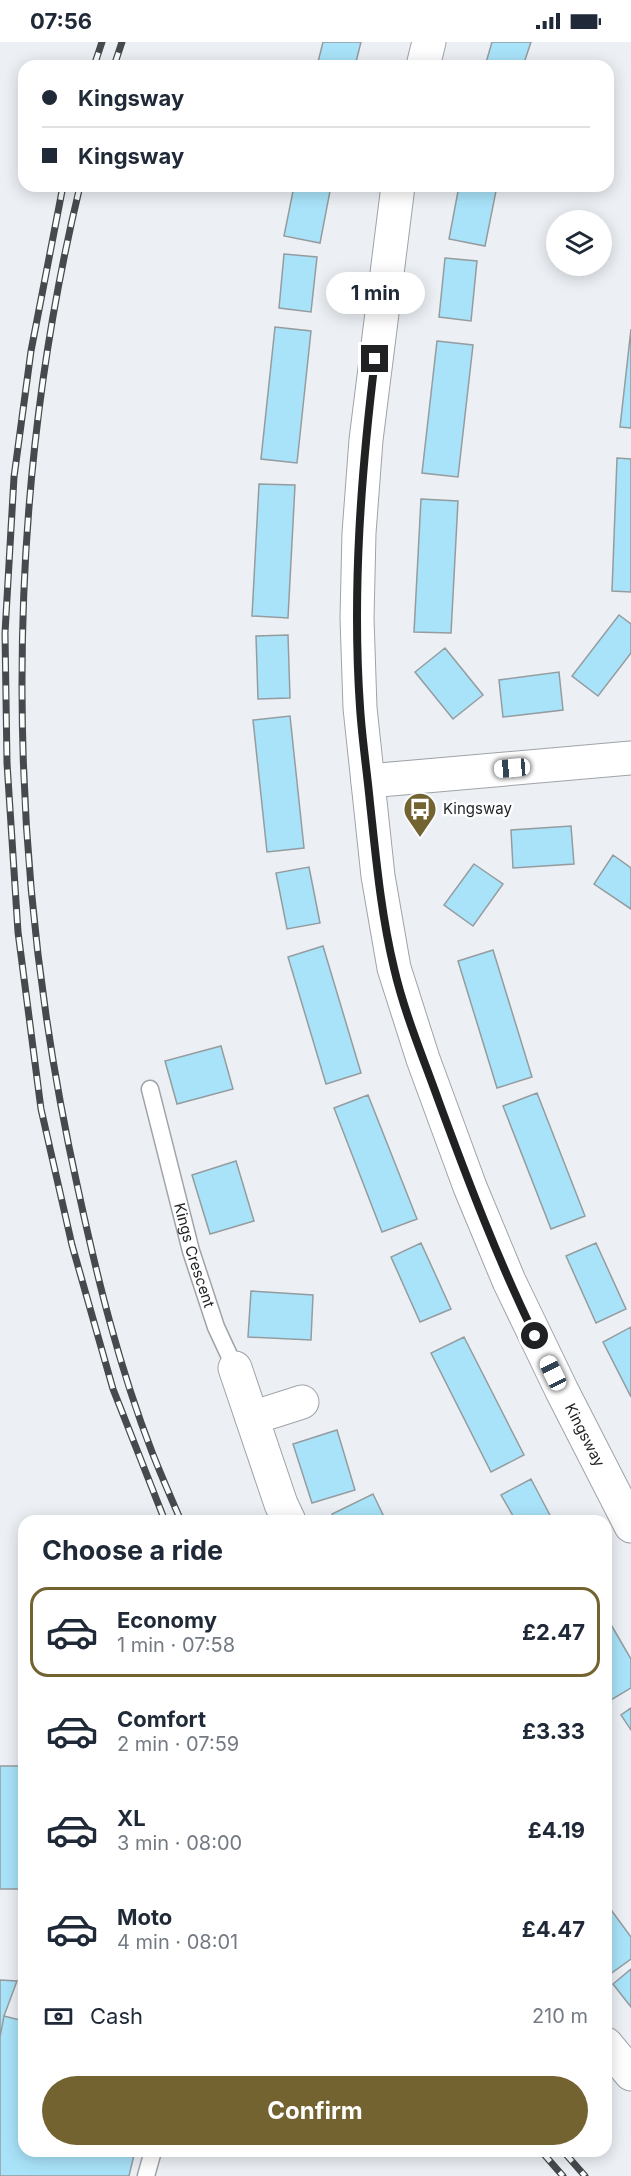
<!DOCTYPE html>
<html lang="en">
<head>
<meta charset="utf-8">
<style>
	:root { --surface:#fff; --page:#f2f2f3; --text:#1f2937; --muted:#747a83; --line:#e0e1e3; --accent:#726331 }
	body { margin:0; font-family:Inter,sans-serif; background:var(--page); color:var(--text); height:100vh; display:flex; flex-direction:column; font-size:22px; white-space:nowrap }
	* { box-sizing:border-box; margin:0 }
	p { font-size:20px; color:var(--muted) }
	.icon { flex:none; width:33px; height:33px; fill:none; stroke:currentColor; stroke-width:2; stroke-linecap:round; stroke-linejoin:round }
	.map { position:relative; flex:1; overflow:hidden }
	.side { position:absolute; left:18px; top:1473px; width:594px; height:642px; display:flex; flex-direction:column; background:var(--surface); border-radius:18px; box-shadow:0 3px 15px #0003 }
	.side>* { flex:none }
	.hud { position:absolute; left:18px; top:18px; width:596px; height:132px; border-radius:18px; box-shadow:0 3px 15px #0003; display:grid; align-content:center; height:132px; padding:0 24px; background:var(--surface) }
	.controls { position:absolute; left:546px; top:168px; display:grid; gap:12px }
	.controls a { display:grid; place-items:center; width:66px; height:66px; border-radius:50%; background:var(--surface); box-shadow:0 3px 15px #0003; font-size:30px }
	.end { position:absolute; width:27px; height:27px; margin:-14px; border:8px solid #1f2123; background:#fff; box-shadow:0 0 0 3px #fff }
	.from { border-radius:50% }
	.bubble { position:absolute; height:42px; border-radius:21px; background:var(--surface); box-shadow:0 3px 15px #0003; font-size:20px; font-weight:700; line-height:42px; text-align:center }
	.car { position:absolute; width:18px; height:36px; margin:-18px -9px; border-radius:8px; box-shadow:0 0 4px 2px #0007; background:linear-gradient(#fff 24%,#345 0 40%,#fff 0 76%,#345 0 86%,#fff 0) }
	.hud b { display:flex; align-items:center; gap:21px; height:57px; font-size:22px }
	.hud b+b { border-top:2px solid var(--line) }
	.hud i { width:15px; height:15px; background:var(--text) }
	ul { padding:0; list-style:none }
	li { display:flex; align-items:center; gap:18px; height:90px; margin:0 12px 9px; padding:0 12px; border:3px solid transparent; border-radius:18px }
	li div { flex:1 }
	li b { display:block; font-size:22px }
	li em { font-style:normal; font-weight:700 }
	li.on { border-color:var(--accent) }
	li>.icon { width:54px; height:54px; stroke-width:1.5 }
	h2 { padding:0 24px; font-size:27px; line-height:72px }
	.pay { display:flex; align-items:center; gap:15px; height:66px; padding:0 24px; font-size:22px }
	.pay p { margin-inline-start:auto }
	.button { display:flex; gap:12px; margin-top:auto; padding:12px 24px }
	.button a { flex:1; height:69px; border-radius:36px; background:var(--accent); color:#fff; font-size:24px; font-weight:700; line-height:69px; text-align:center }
	.status { display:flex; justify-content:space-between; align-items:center; height:42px; padding:0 30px; background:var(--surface); direction:ltr }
	.status svg { height:16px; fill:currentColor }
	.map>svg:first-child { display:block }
	.building { fill:#a9e3f9; stroke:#959c9f; stroke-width:1.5 }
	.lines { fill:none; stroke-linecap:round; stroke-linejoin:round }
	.service-casing { stroke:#9fa3a8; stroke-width:19 }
	.minor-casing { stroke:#9fa3a8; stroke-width:35 }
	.service { stroke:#fff; stroke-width:16 }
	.minor { stroke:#fff; stroke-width:33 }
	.rail-casing { stroke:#474a4c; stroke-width:7 }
	.rail { stroke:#fcfdfe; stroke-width:4.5; stroke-dasharray:14; stroke-linecap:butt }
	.route { stroke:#1f2123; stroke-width:8 }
	.labels { text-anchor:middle; stroke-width:5; stroke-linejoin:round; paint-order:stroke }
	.poi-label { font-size:15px; fill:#1f2123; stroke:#fcfdfe; text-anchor:start }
	.street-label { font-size:15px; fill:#1f2123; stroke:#fcfdfe }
</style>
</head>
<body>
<div class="status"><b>07:56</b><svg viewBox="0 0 49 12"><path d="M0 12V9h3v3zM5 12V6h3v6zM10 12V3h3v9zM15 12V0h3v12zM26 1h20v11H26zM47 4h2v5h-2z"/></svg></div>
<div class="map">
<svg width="631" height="2134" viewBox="0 0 631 2134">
	<rect width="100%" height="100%" fill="#ecf0f5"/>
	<path class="building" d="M323,0H361L355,24H317Z
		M492,0H531L523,24H485Z
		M294,144H331L320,201L284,194Z
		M459,144H497L485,204L449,197Z
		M284,212L317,215L311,270L279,266Z
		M445,216L477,219L471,279L439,275Z
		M275,285L311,289L297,421L261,417Z
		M631,287V386L620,385Z
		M437,299L473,303L458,435L422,431Z
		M617,416L631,417V550L612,549Z
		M259,442L295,443L288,576L252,574Z
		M421,457L458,459L451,591L414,590Z
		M619,573L631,582V611L598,654L572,634Z
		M288,593L290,656L258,657L256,594Z
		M445,606L483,653L453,677L415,630Z
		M559,630L563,668L503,675L499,638Z
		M290,674L304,806L267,810L253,678Z
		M571,784L574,822L513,826L511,788Z
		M613,813L631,826V867L594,842Z
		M474,822L503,842L473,884L444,863Z
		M309,825L320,881L287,887L276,831Z
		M323,904L361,1031L326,1042L288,915Z
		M493,908L532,1035L497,1046L458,919Z
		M221,1004L233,1047L177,1062L165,1019Z
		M537,1051L585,1174L551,1187L503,1064Z
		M368,1053L417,1177L382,1190L334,1066Z
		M236,1119L254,1179L210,1192L192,1133Z
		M421,1201L451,1267L420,1280L391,1215Z
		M596,1201L626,1267L596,1281L566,1214Z
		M251,1249L313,1253L311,1298L248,1295Z
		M631,1285V1355L603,1300Z
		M464,1295L524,1413L491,1430L431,1311Z
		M337,1388L355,1448L312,1461L293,1402Z
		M531,1437L553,1479H516L501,1453Z
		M373,1452L386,1479H336L332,1472Z
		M606,1574L631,1617V1646L611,1658L606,1648Z
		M631,1666V1688L621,1673Z
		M0,1724H20L22,1847H0Z
		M606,1861L631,1895V1917L606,1935Z
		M631,1927V1965L613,1942Z
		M0,1938L17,1939L4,1974L0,1995Z
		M4,1974L24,1979V2109H135L129,2134H0V1995Z"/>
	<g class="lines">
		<defs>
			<g id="service">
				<path id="s1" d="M150,1047L191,1209L216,1285L235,1326"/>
				<path d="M146,2134L153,2109"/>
			</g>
			<g id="minor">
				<path d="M423,24L429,0"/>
				<path id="s2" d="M398,144L366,398L359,491L357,576L360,666L378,834L394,926L423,1017L470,1145L509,1239L562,1349L631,1484"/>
				<path d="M368,739L631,716"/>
				<path d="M235,1326L281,1462L289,1479"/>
				<path d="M252,1376L302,1360"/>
				<path d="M606,2002L631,2032"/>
			</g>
		</defs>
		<use href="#service" class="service-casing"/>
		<use href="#minor" class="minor-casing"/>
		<use href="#service" class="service"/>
		<use href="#minor" class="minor"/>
		<defs>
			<path id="rail" d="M94,24L102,0
				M114,24L122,0
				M63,144L31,309L14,435L5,591L7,721L18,890L41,1067L72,1203L113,1347L165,1479
				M80,144C1,471 5,819 78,1147C97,1235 119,1325 152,1410C161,1433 171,1456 181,1479
				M541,2109L563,2134
				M563,2109L585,2134"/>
		</defs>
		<use href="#rail" class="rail-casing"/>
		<use href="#rail" class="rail"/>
	</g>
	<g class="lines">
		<path class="route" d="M375,317C361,432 352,549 360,665C362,697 367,729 370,761C376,816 381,872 394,926C404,970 424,1018 439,1060C468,1139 498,1218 535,1294"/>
	</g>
	<defs>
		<symbol id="bus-pin" viewBox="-11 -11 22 30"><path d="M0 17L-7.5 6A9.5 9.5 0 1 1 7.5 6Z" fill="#726331" stroke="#fcfdfe"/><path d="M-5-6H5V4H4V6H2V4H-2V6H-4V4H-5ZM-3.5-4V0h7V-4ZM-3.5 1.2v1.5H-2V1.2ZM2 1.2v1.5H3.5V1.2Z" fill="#fff"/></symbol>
	</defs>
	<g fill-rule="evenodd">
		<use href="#bus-pin" x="401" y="748" width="38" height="52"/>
	</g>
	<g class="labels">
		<g class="poi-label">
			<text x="443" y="772">Kingsway</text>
		</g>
		<g class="street-label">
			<text dy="5" stroke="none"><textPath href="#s1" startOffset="172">Kings Crescent</textPath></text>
			<text dy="5" stroke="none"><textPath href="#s2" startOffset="1292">Kingsway</textPath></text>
		</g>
	</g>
</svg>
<div class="controls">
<a><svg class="icon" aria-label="layers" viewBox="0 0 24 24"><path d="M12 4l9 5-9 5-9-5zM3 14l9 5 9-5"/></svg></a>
</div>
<i class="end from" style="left:535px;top:1294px"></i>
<i class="end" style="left:375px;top:317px"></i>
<div class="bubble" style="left:326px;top:230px;width:99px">1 min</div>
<i class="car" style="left:512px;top:726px;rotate:265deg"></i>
<i class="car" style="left:553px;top:1331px;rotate:334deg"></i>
<div class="hud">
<b><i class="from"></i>Kingsway</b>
<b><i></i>Kingsway</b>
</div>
<section class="side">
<h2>Choose a ride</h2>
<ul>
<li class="on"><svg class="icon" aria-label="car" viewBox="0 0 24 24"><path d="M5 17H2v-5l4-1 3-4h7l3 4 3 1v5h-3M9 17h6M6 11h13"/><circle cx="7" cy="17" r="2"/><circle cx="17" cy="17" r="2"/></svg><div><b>Economy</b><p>1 min · 07:58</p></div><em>£2.47</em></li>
<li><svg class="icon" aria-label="car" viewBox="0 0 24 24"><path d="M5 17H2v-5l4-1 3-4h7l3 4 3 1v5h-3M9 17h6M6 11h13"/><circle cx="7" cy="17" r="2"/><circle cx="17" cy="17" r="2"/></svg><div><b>Comfort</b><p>2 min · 07:59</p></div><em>£3.33</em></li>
<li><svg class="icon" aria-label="car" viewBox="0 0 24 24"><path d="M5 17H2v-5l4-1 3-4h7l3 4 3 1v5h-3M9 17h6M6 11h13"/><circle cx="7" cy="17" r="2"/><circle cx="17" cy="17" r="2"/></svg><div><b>XL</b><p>3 min · 08:00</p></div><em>£4.19</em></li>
<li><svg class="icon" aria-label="car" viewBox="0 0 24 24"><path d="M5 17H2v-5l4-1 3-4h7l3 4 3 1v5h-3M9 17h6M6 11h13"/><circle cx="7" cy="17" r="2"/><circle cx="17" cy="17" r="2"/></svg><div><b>Moto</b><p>4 min · 08:01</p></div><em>£4.47</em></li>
</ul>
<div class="pay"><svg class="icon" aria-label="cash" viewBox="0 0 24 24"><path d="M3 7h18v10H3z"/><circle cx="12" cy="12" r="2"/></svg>Cash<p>210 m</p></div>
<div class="button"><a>Confirm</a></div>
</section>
</div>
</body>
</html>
